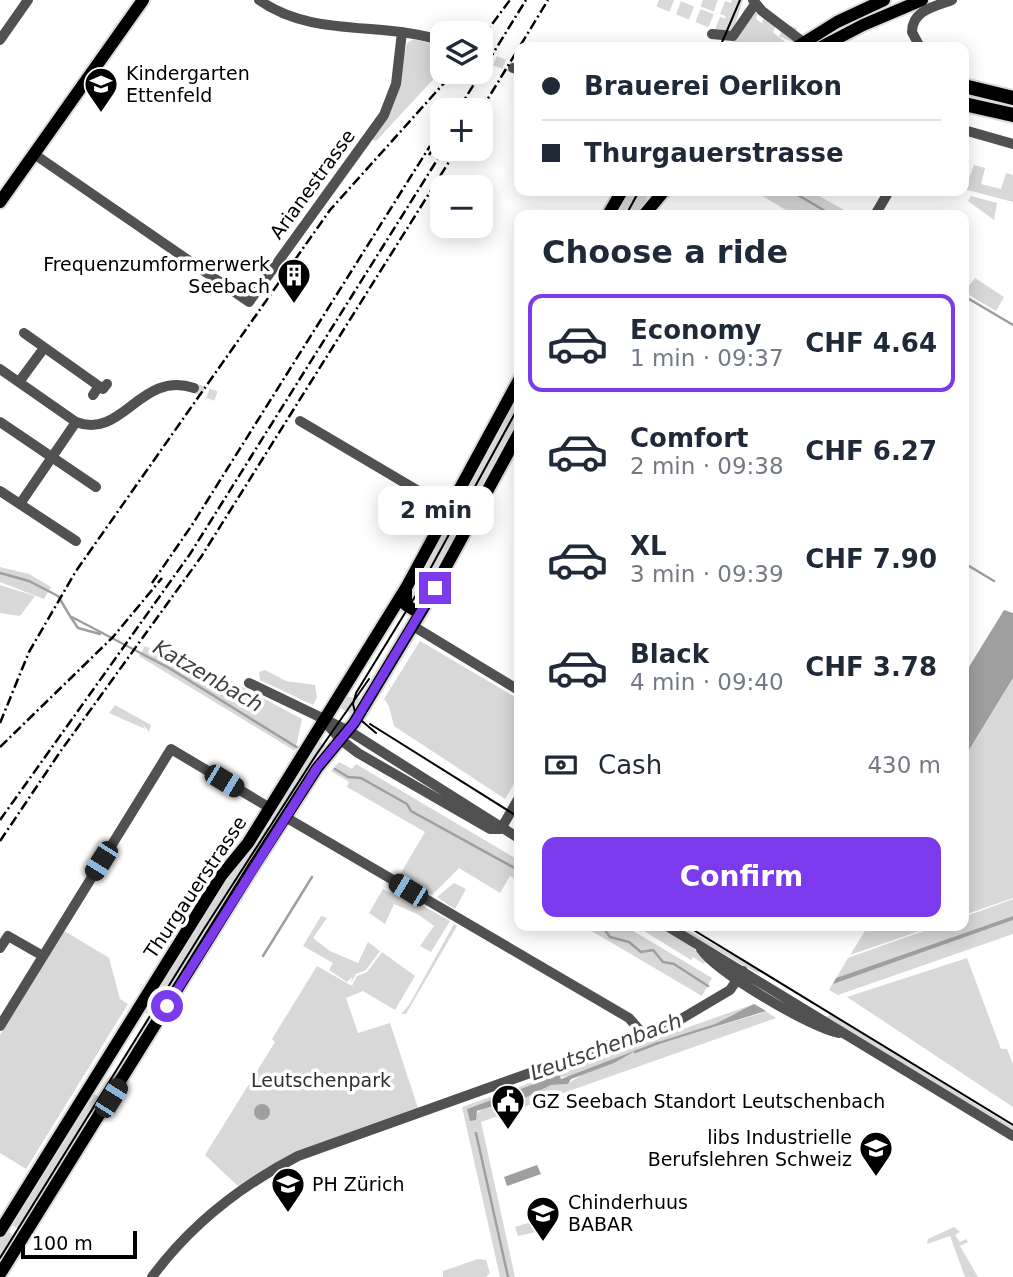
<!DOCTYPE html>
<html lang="en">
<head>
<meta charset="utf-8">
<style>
	:root { --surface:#fff; --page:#f6f6f7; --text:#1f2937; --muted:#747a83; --line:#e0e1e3; --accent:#7c3aed }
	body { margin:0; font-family:"DejaVu Sans",sans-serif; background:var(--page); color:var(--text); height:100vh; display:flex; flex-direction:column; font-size:26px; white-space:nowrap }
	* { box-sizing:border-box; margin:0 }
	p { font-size:23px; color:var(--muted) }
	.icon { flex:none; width:38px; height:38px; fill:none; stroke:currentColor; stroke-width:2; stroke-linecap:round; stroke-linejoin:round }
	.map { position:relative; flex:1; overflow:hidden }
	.sheet { position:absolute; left:514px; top:210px; width:455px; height:721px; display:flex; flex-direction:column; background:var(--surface); border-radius:14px; box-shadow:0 4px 18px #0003 }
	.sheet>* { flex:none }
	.banner { position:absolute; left:514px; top:42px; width:455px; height:154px; border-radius:14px; box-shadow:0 4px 18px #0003; display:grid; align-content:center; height:154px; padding:0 28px; background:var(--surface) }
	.controls { position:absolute; left:430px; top:21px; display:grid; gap:14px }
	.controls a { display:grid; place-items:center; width:63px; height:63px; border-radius:14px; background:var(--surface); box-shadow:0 4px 18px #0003; font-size:35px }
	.scale { position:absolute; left:21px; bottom:18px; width:116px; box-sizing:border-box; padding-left:7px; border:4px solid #000; border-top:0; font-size:19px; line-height:24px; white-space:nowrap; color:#000; -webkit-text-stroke:5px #fff; paint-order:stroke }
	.end { position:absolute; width:32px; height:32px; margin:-16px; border:9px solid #7c3aed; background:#fff; box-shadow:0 0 0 4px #fff }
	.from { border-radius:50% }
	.bubble { position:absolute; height:49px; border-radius:14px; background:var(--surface); box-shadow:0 4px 18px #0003; font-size:23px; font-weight:800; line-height:49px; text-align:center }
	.car { position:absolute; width:21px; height:42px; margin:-21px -10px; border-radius:9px; box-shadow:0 0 5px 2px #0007; background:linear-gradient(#222 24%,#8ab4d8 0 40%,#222 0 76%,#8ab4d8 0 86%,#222 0) }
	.banner b { display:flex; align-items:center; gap:24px; height:66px; font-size:26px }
	.banner b+b { border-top:2px solid var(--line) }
	.banner i { width:18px; height:18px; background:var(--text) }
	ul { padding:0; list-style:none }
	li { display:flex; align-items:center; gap:21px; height:98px; margin:0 14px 10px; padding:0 14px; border:4px solid transparent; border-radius:14px }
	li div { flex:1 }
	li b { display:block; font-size:26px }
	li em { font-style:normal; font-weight:800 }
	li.on { border-color:var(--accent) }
	li>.icon { width:63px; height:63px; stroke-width:1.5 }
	h2 { padding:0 28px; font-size:32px; line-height:84px }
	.pay { display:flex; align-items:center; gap:18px; height:77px; padding:0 28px; font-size:26px }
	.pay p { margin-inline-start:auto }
	.action { display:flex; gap:14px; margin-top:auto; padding:14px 28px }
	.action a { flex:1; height:80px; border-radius:14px; background:var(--accent); color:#fff; font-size:28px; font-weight:800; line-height:80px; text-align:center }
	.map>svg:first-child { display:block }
	.green { fill:#d8d8d8; fill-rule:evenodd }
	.water { fill:#9f9f9f }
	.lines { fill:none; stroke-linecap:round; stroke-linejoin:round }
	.stream { stroke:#9f9f9f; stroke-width:2.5 }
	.minor-tunnel { stroke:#d9d9d9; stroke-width:10; stroke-dasharray:10 5; stroke-linecap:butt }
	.highway-tunnel { stroke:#d9d9d9; stroke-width:14; stroke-dasharray:14 7; stroke-linecap:butt }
	.major-casing { stroke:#dbdbdb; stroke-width:16 }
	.highway-casing { stroke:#dbdbdb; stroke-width:18 }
	.minor { stroke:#515151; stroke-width:10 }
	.major { stroke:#000; stroke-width:12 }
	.highway { stroke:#000; stroke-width:14 }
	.tram { stroke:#000; stroke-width:2 }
	.rail { stroke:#000; stroke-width:2.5; stroke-dasharray:10 3.5 2 3.5; stroke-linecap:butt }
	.route { stroke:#7c3aed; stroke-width:9 }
	.labels { text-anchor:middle; stroke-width:7; stroke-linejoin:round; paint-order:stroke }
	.poi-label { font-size:19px; fill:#000; stroke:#fff; text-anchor:start }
	.street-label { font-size:19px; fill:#000; stroke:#fff }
	.park-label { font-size:19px; fill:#2f2f2f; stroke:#fff }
	.water-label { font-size:21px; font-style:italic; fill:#404040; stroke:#fff }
</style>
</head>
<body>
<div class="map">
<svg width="1013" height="1277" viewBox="0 0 1013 1277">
	<rect width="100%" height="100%" fill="#fff"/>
	<path class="green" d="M732,0H743L733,31L721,30Z
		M751,15L784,41L785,47H727L738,37Z
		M414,39L443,47V69L376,141L371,139L393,105L407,43Z
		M974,165L985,168L981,184L1001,189L1006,173L1013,175V202L964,189V177L969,178Z
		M626,191H650L639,215H613Z
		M754,191H796L802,195L810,191L853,215H794Z
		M971,196L997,203L994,220L968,201Z
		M975,278L1004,297L996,311L964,292Z
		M520,387V423L475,507L460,498Z
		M456,506L470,514L422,603L409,596L411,591Z
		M0,567L29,574L51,587L44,599L0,582Z
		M0,585L35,596L20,616L0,613Z
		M420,641L520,700V774L505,799L394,726L389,706L384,699Z
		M145,646L153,650L166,646L302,719L295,751L139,656Z
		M265,670L286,681L315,685L317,697L313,705L260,680L259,672Z
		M1013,678V898L964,915V758Z
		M346,694L348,697L362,698L358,709L351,714L340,708Z
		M115,705L151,725L149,732L143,724L145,729L109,713Z
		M316,740L327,746L304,777L278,824L268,818Z
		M339,762L352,769L356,764L520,861V882L510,876L500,893L459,868L432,895L399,876L425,832L347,787L349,782L331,771Z
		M264,825L274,831L157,1015L145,1013L222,881Z
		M454,883L466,889L455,909L437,897Z
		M383,889L390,893L393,889L450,921L431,952L420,946L434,926L419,915L394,904L385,924L369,913Z
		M1013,899V916L836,978L834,983L1013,920V934L838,995L829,990L848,958L853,956L938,926H964V917Z
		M321,916L327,918L313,938L330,951L358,963L368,942L380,951L366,970L356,974L351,983L352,977L347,982L329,970L333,963L303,946Z
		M454,924L457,926L406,1014H401L409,1005Z
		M583,926H625L712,978L702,996Z
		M636,926C670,926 682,937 706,960L704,964L693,957L691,960Z
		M676,926H681L762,972H758L760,975Z
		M868,926H934L850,955Z
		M63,930L109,958L120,999L128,1004L26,1169L0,1153V1035Z
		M382,952L415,976L395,1010L363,991L346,998L358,1033L390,1023L418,1108L307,1148L238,1186L205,1155L275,1042L272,1039L317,966L354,987L352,985L357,976L367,972Z
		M967,958L1001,1049H1007L1013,1064V1107L847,997Z
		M754,1004L776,1018L481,1122L515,1277H500L462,1107ZM765,1012L659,1044L715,1024L736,1013ZM637,1052L588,1071L567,1084L550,1085L519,1101L515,1099C502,1104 482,1105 475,1116L467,1109L550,1078L572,1076Z
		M828,1013L1013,1127V1131L826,1017L830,1015Z
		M94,1094L102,1099L22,1231L9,1223Z
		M534,1221L537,1232L518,1236L515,1227Z
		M954,1227L960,1232L955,1235L960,1242L966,1239L968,1242L960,1246L978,1277H965L950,1236L927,1244L928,1239Z
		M5,1230L18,1238L0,1267V1238Z
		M478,1259L486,1260L490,1273L486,1277H443V1271Z"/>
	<path class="water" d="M1004,610L1013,613V678L964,758V675Z
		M1013,916V920L833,984L836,978Z
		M754,1004L766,1011L656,1045L655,1043L715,1024Z
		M637,1050L614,1063L571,1079L568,1084L551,1085L519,1101L515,1099L477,1111L476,1120L470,1121L467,1109L555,1076H560L561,1079Z
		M254 1112a8 8 0 1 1 16 0a8 8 0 1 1-16 0Z
		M537,1165L541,1174L507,1186L504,1177Z"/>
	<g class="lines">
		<path class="stream" d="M791,191L832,215
			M964,296L1013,325
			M964,563L994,581
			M0,573L29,581L58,596L70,616L169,668L298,748
			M70,616L78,628L100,634
			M335,769L348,777L361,778L407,804L411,811L520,871
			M602,926L610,937L629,942L641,952L653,950L663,962L674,964L708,986
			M263,956L312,877
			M635,1052L658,1043
			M476,1133L508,1277"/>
		<path class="minor-tunnel" d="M481,55L513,68
			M194,388L216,396"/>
		<path class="highway-tunnel" d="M659,0L777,47
			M703,0L795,35"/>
		<defs>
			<path id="major" d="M797,47L837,22L884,0
				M821,47L863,25L922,0
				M0,202L143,0
				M608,215L622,191
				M644,215L664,191
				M406,588V605L414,610L424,607
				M0,1231L221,876L248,843L406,588L520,378
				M0,1274L255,864L317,768L354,723L424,607L520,431"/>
			<path id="highway" d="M964,86L1013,98
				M964,104L1013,115"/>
		</defs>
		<use href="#major" class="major-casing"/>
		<use href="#highway" class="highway-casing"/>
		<path class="minor" d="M259,0C312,38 383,21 443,41
			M753,0L762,11L803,42
			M712,34L733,36L755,4
			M0,40L28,0
			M920,47L912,32C912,10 936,6 952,0
			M513,68L520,70
			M964,130L1013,144
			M34,154L249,302L384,115L396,84L402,32
			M875,215L889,191
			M24,333L103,389L107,384
			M0,369L76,422C123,440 140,370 194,388
			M19,382L44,348
			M93,395L99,386
			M300,421L449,509
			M0,422L96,487
			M0,491L76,541
			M20,504L76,422
			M413,626L520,691
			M249,683L349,731L520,839
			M325,722L341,740L358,753L490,829H501
			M287,818L629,1018L642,1033
			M501,829L520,796
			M667,926L1013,1136
			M0,948L8,936L43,956
			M701,949C716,972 811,1028 839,1033
			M0,1026L171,749L270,808
			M152,1277C191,1224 240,1186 298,1156L681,1019L730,990L743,971"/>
		<use href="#major" class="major"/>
		<use href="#highway" class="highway"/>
		<path class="tram" d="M720,47L740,0
			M626,215L639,191
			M370,724L520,818
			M376,733L356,716L353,704L356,693L416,595L520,404
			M687,926L1013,1125
			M0,1258L204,929L316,755L369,679"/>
		<path class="rail" d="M481,39L510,0
			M458,110L526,0
			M481,110L548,0
			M429,155L443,134
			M152,583L192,525L430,146
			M0,723L29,652L76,571L330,210L454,72
			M0,747L113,637L162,578
			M0,820L190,554L444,149
			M0,841L60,752L201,557L457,149"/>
	</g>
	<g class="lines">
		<path class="route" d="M167,1006L317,768L354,723L435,588"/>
	</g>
	<defs>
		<symbol id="school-pin" viewBox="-11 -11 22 30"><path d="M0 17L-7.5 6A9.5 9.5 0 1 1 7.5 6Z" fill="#000" stroke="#fff"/><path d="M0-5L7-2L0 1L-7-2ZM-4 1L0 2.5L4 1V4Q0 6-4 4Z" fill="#fff"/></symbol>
		<symbol id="building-pin" viewBox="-11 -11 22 30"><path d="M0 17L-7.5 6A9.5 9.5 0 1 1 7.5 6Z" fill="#000" stroke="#fff"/><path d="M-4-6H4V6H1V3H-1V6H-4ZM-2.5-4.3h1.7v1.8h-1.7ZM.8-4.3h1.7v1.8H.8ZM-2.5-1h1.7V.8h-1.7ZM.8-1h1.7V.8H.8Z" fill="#fff"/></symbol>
		<symbol id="civic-pin" viewBox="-11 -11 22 30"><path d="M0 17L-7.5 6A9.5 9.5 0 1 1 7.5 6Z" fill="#000" stroke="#fff"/><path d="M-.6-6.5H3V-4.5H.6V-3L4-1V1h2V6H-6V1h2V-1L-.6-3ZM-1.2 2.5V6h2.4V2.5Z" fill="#fff"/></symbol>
		<symbol id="university-pin" viewBox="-11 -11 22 30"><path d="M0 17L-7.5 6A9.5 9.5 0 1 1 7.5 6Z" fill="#000" stroke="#fff"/><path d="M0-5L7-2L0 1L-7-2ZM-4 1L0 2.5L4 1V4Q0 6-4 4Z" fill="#fff"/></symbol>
	</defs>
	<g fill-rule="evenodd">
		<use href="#school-pin" x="82" y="65" width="38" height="52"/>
		<use href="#building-pin" x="275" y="256" width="38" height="52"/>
		<use href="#civic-pin" x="489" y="1082" width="38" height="52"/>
		<use href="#school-pin" x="857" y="1129" width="38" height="52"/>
		<use href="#university-pin" x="269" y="1165" width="38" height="52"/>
		<use href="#school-pin" x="524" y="1194" width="38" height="52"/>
	</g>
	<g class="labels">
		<g class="poi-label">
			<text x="126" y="80">Kindergarten<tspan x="126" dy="22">Ettenfeld</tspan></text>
			<text x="270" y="271" text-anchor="end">Frequenzumformerwerk<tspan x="270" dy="22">Seebach</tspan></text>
			<text x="532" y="1108">GZ Seebach Standort Leutschenbach</text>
			<text x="852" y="1144" text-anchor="end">libs Industrielle<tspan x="852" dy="22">Berufslehren Schweiz</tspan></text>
			<text x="312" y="1191">PH Zürich</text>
			<text x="568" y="1209">Chinderhuus<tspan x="568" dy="22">BABAR</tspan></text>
		</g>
		<g class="street-label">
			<text transform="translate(312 184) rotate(-54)" y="7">Arianestrasse</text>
			<text transform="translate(195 887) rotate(-56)" y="7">Thurgauerstrasse</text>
		</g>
		<g class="park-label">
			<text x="321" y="1087">Leutschenpark</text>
		</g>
		<g class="water-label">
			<text transform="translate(208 676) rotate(30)" y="7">Katzenbach</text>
			<text transform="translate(606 1047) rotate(-20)" y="7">Leutschenbach</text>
		</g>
	</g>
</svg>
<div class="controls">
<a><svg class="icon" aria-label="layers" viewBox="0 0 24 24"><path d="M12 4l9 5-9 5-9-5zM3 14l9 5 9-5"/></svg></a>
<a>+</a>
<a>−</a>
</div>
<div class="scale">100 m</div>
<i class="end from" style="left:167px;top:1006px"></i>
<i class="end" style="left:435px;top:588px"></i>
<div class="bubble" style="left:378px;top:486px;width:116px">2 min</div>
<i class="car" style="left:224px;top:781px;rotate:121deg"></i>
<i class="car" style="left:101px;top:861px;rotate:212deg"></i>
<i class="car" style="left:408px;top:890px;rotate:301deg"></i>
<i class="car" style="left:111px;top:1098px;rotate:32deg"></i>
<div class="banner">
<b><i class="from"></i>Brauerei Oerlikon</b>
<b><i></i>Thurgauerstrasse</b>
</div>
<section class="sheet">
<h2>Choose a ride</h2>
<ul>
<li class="on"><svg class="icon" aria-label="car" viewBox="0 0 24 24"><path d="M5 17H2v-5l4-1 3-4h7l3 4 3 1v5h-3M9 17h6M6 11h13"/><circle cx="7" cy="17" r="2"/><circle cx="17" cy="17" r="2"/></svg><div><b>Economy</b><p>1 min · 09:37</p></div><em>CHF 4.64</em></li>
<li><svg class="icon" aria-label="car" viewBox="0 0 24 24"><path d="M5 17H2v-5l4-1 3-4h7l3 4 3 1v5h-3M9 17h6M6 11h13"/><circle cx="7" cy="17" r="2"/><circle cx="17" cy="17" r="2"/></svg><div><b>Comfort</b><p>2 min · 09:38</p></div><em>CHF 6.27</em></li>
<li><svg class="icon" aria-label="car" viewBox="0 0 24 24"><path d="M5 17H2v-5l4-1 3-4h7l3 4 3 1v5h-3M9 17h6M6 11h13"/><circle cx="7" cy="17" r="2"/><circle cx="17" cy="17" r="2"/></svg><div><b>XL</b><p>3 min · 09:39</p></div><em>CHF 7.90</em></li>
<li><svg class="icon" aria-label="car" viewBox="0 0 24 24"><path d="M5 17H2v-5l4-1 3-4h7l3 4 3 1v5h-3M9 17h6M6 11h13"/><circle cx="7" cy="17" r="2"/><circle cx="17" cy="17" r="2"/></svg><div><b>Black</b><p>4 min · 09:40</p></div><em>CHF 3.78</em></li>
</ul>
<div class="pay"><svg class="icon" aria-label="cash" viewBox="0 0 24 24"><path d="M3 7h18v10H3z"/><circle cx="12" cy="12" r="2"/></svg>Cash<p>430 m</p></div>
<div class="action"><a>Confirm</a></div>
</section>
</div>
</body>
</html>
